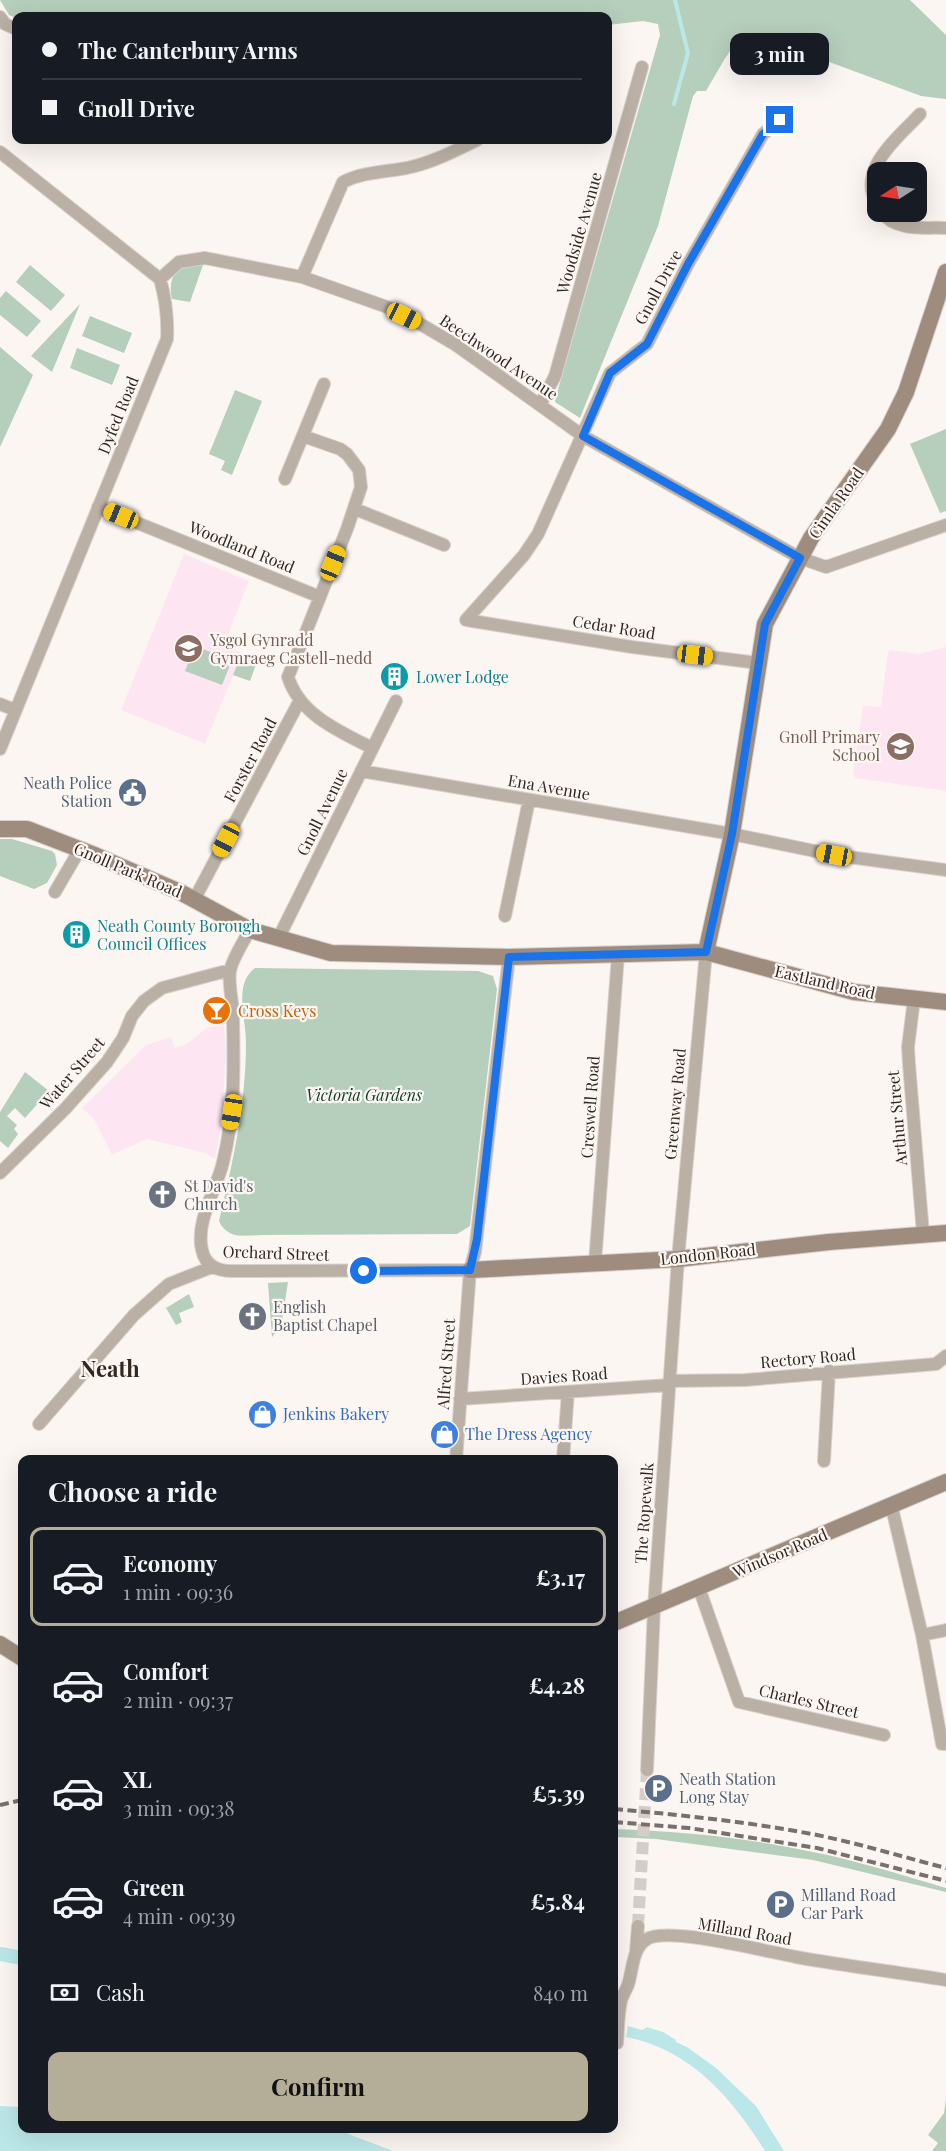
<!DOCTYPE html>
<html lang="en">
<head>
<meta charset="utf-8">
<style>
	:root { --surface:#171b24; --page:#242831; --text:#f1f3f6; --muted:#9ea1a6; --line:#363941; --accent:#b4ae98 }
	body { margin:0; font-family:"Playfair Display",serif; background:var(--page); color:var(--text); height:100vh; display:flex; flex-direction:column; font-size:22px; white-space:nowrap }
	* { box-sizing:border-box; margin:0 }
	p { font-size:20px; color:var(--muted) }
	.icon { flex:none; width:33px; height:33px; fill:none; stroke:currentColor; stroke-width:2; stroke-linecap:round; stroke-linejoin:round }
	.map { position:relative; flex:1; overflow:hidden }
	.side { position:absolute; left:18px; top:1455px; width:600px; height:678px; display:flex; flex-direction:column; background:var(--surface); border-radius:12px; box-shadow:0 6px 24px #0002 }
	.side>* { flex:none }
	.hud { position:absolute; left:12px; top:12px; width:600px; height:132px; border-radius:12px; box-shadow:0 6px 24px #0002; display:grid; align-content:center; height:132px; padding:0 30px; background:var(--surface) }
	.needle { width:39px; rotate:258deg }
	.fabs { position:absolute; left:867px; top:162px; display:grid; gap:12px }
	.fabs a { display:grid; place-items:center; width:60px; height:60px; border-radius:12px; background:var(--surface); box-shadow:0 6px 24px #0002; font-size:30px }
	.end { position:absolute; width:27px; height:27px; margin:-14px; border:8px solid #1a73e8; background:#fff; box-shadow:0 0 0 3px #fff }
	.from { border-radius:50% }
	.bubble { position:absolute; height:42px; border-radius:12px; background:var(--surface); box-shadow:0 6px 24px #0002; font-size:20px; font-weight:700; line-height:42px; text-align:center }
	.car { position:absolute; width:18px; height:36px; margin:-18px -9px; border-radius:8px; box-shadow:0 0 4px 2px #0007; background:linear-gradient(#f5c518 24%,#345 0 40%,#f5c518 0 76%,#345 0 86%,#f5c518 0) }
	.hud b { display:flex; align-items:center; gap:21px; height:57px; font-size:22px }
	.hud b+b { border-top:2px solid var(--line) }
	.hud i { width:15px; height:15px; background:var(--text) }
	ul { padding:0; list-style:none }
	li { display:flex; align-items:center; gap:18px; height:99px; margin:0 12px 9px; padding:0 18px; border:3px solid transparent; border-radius:12px }
	li div { flex:1 }
	li b { display:block; font-size:22px }
	li em { font-style:normal; font-weight:700 }
	li.current { border-color:var(--accent) }
	li>.icon { width:54px; height:54px; stroke-width:1.5 }
	h2 { padding:0 30px; font-size:27px; line-height:72px }
	.pay { display:flex; align-items:center; gap:15px; height:66px; padding:0 30px; font-size:22px }
	.pay p { margin-inline-start:auto }
	.button { display:flex; gap:12px; margin-top:auto; padding:12px 30px }
	.button a { flex:1; height:69px; border-radius:12px; background:var(--accent); color:#111; font-size:24px; font-weight:700; line-height:69px; text-align:center }
	.map>svg:first-child { display:block }
	.education { fill:#fde6f2 }
	.green { fill:#b6cebc }
	.water { fill:#bce7e9 }
	.lines { fill:none; stroke-linecap:round; stroke-linejoin:round }
	.stream { stroke:#bce7e9; stroke-width:4 }
	.canal { stroke:#bce7e9; stroke-width:14 }
	.street-tunnel { stroke:#d4cdc8; stroke-width:12; stroke-dasharray:12 6; stroke-linecap:butt }
	.street-casing { stroke:#d8d1cc; stroke-width:14 }
	.secondary-casing { stroke:#d8d1cc; stroke-width:18 }
	.street { stroke:#bbb0a5; stroke-width:12 }
	.secondary { stroke:#9e8d7e; stroke-width:16 }
	.rail { stroke:#7a706b; stroke-width:4; stroke-dasharray:9 4.5; stroke-linecap:butt }
	.route { stroke:#1a73e8; stroke-width:8 }
	.labels { text-anchor:middle; stroke-width:4.5; stroke-linejoin:round; paint-order:stroke }
	.street-label { font-size:16px; fill:#322721; stroke:#fcf6f2 }
	.education-label { font-size:16px; fill:#785e54; stroke:#fcf6f2; text-anchor:start }
	.culture-label { font-size:16px; fill:#0d838f; stroke:#fcf6f2; text-anchor:start }
	.service-label { font-size:16px; fill:#4e5e75; stroke:#fcf6f2; text-anchor:start }
	.food-label { font-size:16px; fill:#c56008; stroke:#fcf6f2; text-anchor:start }
	.park-label { font-size:16px; font-style:italic; fill:#104124; stroke:#fcf6f2 }
	.worship-label { font-size:16px; fill:#5b616d; stroke:#fcf6f2; text-anchor:start }
	.shop-label { font-size:16px; fill:#366cbe; stroke:#fcf6f2; text-anchor:start }
	.district-label { font-size:22px; font-weight:bold; fill:#322721; stroke:#fcf6f2 }
</style>
</head>
<body>
<div class="map">
<svg width="946" height="2151" viewBox="0 0 946 2151">
	<rect width="100%" height="100%" fill="#fcf6f2"/>
	<path class="education" d="M184,554L249,581L224,645L242,653L205,744L121,710Z
		M946,647V791L855,778L853,774L863,706L881,707L888,652L891,650L919,654Z
		M224,1025L226,1055L224,1086L222,1120L215,1159L205,1153L147,1139L112,1155L94,1119L82,1108L146,1045L171,1037L175,1048L187,1044L208,1027Z"/>
	<path class="green" d="M0,0H910L946,35V99L921,96L759,36L750,44L737,41L724,60L706,91H697L693,96L658,226L580,418L555,402V400L660,35L658,24L643,21L608,25V16H16V18L9,15Z
		M30,265L65,295L51,311L16,282Z
		M191,265H203L190,302L172,299C168,282 173,268 191,265Z
		M6,291L41,321L27,337L0,315V298Z
		M80,304L52,372L31,356Z
		M90,316L132,333L124,353L82,336Z
		M0,347L33,375L0,447Z
		M77,348L120,365L112,385L70,368Z
		M235,390L262,401L232,475L221,470L225,461L209,454Z
		M946,429V511L940,513L910,444Z
		M195,646L232,660L222,685L185,671Z
		M242,653L258,659L250,681L233,675Z
		M0,839H12L52,851L55,854L57,865L47,883L34,889L0,876Z
		M255,968L478,971L493,976L497,989L470,1226L457,1234L261,1235C243,1236 227,1239 219,1221C233,1162 246,1104 246,1042C246,1019 233,984 255,968Z
		M25,1072L49,1091L25,1118L15,1108L7,1116L17,1125L14,1129L18,1134L8,1148L0,1141V1112Z
		M288,1282L281,1327L272,1337L268,1283Z
		M189,1294L194,1307L179,1313L182,1322L176,1325L166,1308Z
		M614,1829C680,1831 748,1838 813,1852C858,1861 902,1875 946,1888V1892L813,1860L656,1839L614,1837Z
		M946,2098V2151H932L938,2143L928,2135L944,2113Z"/>
	<path class="water" d="M628,2026L642,2030L647,2027L663,2032L676,2040V2042L687,2047L716,2068L756,2106L784,2151H765C731,2097 691,2050 626,2037Z
		M0,2106L22,2107V2128L340,2129L351,2135L393,2151H0Z"/>
	<g class="lines">
		<path class="stream" d="M674,104L688,53L675,0"/>
		<path class="canal" d="M0,1954L22,1958"/>
		<path class="street-tunnel" d="M638,1926L647,1770"/>
		<defs>
			<path id="street" d="M0,17L5,24L16,29
				M0,152L160,279C166,300 168,318 167,339L0,749
				M878,206C855,170 898,138 920,114
				M881,212C897,232 924,227 946,228
				M302,277L343,182C363,172 385,172 407,168C431,163 455,151 477,140
				M160,279L179,262L205,258L302,277L387,307L422,325L456,345L583,436L800,558L826,567L946,525
				M540,405L555,376L642,67
				M303,436L340,449L347,454L359,470L361,487L347,529L288,677C300,715 339,731 372,748
				M285,479L324,384
				M98,507L320,597
				M355,509L444,545
				M466,620L524,555L538,534L610,373L647,344L688,264L763,134L780,120
				M466,620L632,647L758,663
				M0,704L15,710
				M361,771L732,834L834,855L946,870
				M55,892L80,849
				M194,900L300,700
				M505,916L529,800
				M250,930C244,940 232,960 230,971C228,985 233,1002 233,1016C234,1065 235,1114 223,1162C217,1189 195,1221 202,1250C205,1265 217,1271 232,1271L470,1270
				M278,939L396,701
				M914,999L908,1047L909,1064L923,1234
				M0,1173L65,1109L107,1062L123,1038L132,1016L144,1001L162,988L230,970
				M595,1263L618,955
				M669,1381L745,1380L936,1364L946,1356
				M460,1399L669,1385
				M39,1424L134,1315L169,1284L212,1267
				M456,1460L470,1270L475,1252L509,957
				M563,1460L568,1392
				M824,1461L829,1371
				M891,1504L922,1635L942,1744H946
				M699,1588L739,1702L884,1735
				M922,1635L946,1630
				M647,1770L654,1608L678,1259L706,952
				M636,1952L638,1926
				M614,2042L617,2043C618,2029 618,2014 621,2001C622,1996 626,1990 628,1985C633,1970 632,1948 647,1939C669,1926 768,1952 796,1957C846,1966 896,1972 946,1980"/>
			<path id="secondary" d="M0,829H27L97,856L180,892L250,930L331,953L509,957L706,952L854,992L946,1002
				M706,952L732,834L765,624L811,538L888,429L906,392L946,272
				M470,1270L678,1259L829,1242L946,1233
				M614,1623L946,1482
				M0,1644L22,1658"/>
		</defs>
		<use href="#street" class="street-casing"/>
		<use href="#secondary" class="secondary-casing"/>
		<use href="#street" class="street"/>
		<use href="#secondary" class="secondary"/>
		<path class="rail" d="M0,1805L22,1800
			M614,1809C682,1815 750,1822 817,1835C861,1844 903,1857 946,1868
			M614,1822L689,1828L817,1848L946,1881"/>
	</g>
	<g class="lines">
		<path class="route" d="M364,1271L470,1270L477,1239L509,957L706,952L732,834L765,624L800,558L583,436L610,373L647,344L688,264L763,134L780,120"/>
	</g>
	<defs>
		<symbol id="school-disc" viewBox="-11 -11 22 22"><circle r="9.5" fill="#8d6e63" stroke="#fcf6f2"/><path d="M0-5L7-2L0 1L-7-2ZM-4 1L0 2.5L4 1V4Q0 6-4 4Z" fill="#fff"/></symbol>
		<symbol id="building-disc" viewBox="-11 -11 22 22"><circle r="9.5" fill="#0f9aa8" stroke="#fcf6f2"/><path d="M-4-6H4V6H1V3H-1V6H-4ZM-2.5-4.3h1.7v1.8h-1.7ZM.8-4.3h1.7v1.8H.8ZM-2.5-1h1.7V.8h-1.7ZM.8-1h1.7V.8H.8Z" fill="#fff"/></symbol>
		<symbol id="civic-disc" viewBox="-11 -11 22 22"><circle r="9.5" fill="#5c6f8a" stroke="#fcf6f2"/><path d="M-.6-6.5H3V-4.5H.6V-3L4-1V1h2V6H-6V1h2V-1L-.6-3ZM-1.2 2.5V6h2.4V2.5Z" fill="#fff"/></symbol>
		<symbol id="bar-disc" viewBox="-11 -11 22 22"><circle r="9.5" fill="#e8710a" stroke="#fcf6f2"/><path d="M-6-5H6L.8 .8V4.5H3.5V6h-7V4.5H-.8V.8Z" fill="#fff"/></symbol>
		<symbol id="church-disc" viewBox="-11 -11 22 22"><circle r="9.5" fill="#6b7280" stroke="#fcf6f2"/><path d="M-1.2-6h2.4v3.5h3.3v2.4h-3.3V6h-2.4V-.1h-3.3v-2.4h3.3Z" fill="#fff"/></symbol>
		<symbol id="shop-disc" viewBox="-11 -11 22 22"><circle r="9.5" fill="#3f7fe0" stroke="#fcf6f2"/><path d="M-5-2.5h2.3a2.7 3.5 0 0 1 5.4 0H5L5.5 6h-11ZM-1.5-2.5h3a1.5 2.3 0 0 0-3 0Z" fill="#fff"/></symbol>
		<symbol id="parking-disc" viewBox="-11 -11 22 22"><circle r="9.5" fill="#5c6f8a" stroke="#fcf6f2"/><path d="M-3.5-5.5H1a3.5 3.5 0 0 1 0 7H-1V5.5H-3.5ZM-1-3.4V-.6H.8a1.4 1.4 0 0 0 0-2.8Z" fill="#fff"/></symbol>
	</defs>
	<g fill-rule="evenodd">
		<use href="#school-disc" x="172" y="632" width="33" height="33"/>
		<use href="#building-disc" x="378" y="660" width="33" height="33"/>
		<use href="#school-disc" x="884" y="730" width="33" height="33"/>
		<use href="#civic-disc" x="116" y="776" width="33" height="33"/>
		<use href="#building-disc" x="60" y="918" width="33" height="33"/>
		<use href="#bar-disc" x="200" y="994" width="33" height="33"/>
		<use href="#church-disc" x="146" y="1178" width="33" height="33"/>
		<use href="#church-disc" x="236" y="1300" width="33" height="33"/>
		<use href="#shop-disc" x="246" y="1398" width="33" height="33"/>
		<use href="#shop-disc" x="428" y="1418" width="33" height="33"/>
		<use href="#parking-disc" x="642" y="1772" width="33" height="33"/>
		<use href="#parking-disc" x="764" y="1888" width="33" height="33"/>
	</g>
	<g class="labels">
		<g class="street-label">
			<text transform="translate(579 233) rotate(-74)" y="6">Woodside Avenue</text>
			<text transform="translate(658 287) rotate(-62)" y="6">Gnoll Drive</text>
			<text transform="translate(499 357) rotate(34)" y="6">Beechwood Avenue</text>
			<text transform="translate(118 415) rotate(-68)" y="6">Dyfed Road</text>
			<text transform="translate(836 503) rotate(-55)" y="6">Cimla Road</text>
			<text transform="translate(242 547) rotate(22)" y="6">Woodland Road</text>
			<text transform="translate(614 627) rotate(9)" y="6">Cedar Road</text>
			<text transform="translate(250 760) rotate(-62)" y="6">Forster Road</text>
			<text transform="translate(549 787) rotate(10)" y="6">Ena Avenue</text>
			<text transform="translate(322 812) rotate(-64)" y="6">Gnoll Avenue</text>
			<text transform="translate(128 870) rotate(23)" y="6">Gnoll Park Road</text>
			<text transform="translate(825 982) rotate(13)" y="6">Eastland Road</text>
			<text transform="translate(72 1073) rotate(-49)" y="6">Water Street</text>
			<text transform="translate(675 1104) rotate(-85)" y="6">Greenway Road</text>
			<text transform="translate(590 1107) rotate(-86)" y="6">Creswell Road</text>
			<text transform="translate(897 1118) rotate(-95)" y="6">Arthur Street</text>
			<text transform="translate(276 1253) rotate(2)" y="6">Orchard Street</text>
			<text transform="translate(708 1254) rotate(-6)" y="6">London Road</text>
			<text transform="translate(808 1358) rotate(-5)" y="6">Rectory Road</text>
			<text transform="translate(446 1364) rotate(-86)" y="6">Alfred Street</text>
			<text transform="translate(564 1376) rotate(-4)" y="6">Davies Road</text>
			<text transform="translate(644 1513) rotate(-86)" y="6">The Ropewalk</text>
			<text transform="translate(780 1553) rotate(-23)" y="6">Windsor Road</text>
			<text transform="translate(809 1701) rotate(13)" y="6">Charles Street</text>
			<text transform="translate(745 1931) rotate(10)" y="6">Milland Road</text>
		</g>
		<g class="education-label">
			<text x="210" y="646">Ysgol Gynradd<tspan x="210" dy="18">Gymraeg Castell-nedd</tspan></text>
			<text x="880" y="743" text-anchor="end">Gnoll Primary<tspan x="880" dy="18">School</tspan></text>
		</g>
		<g class="culture-label">
			<text x="416" y="683">Lower Lodge</text>
			<text x="97" y="932">Neath County Borough<tspan x="97" dy="18">Council Offices</tspan></text>
		</g>
		<g class="service-label">
			<text x="112" y="789" text-anchor="end">Neath Police<tspan x="112" dy="18">Station</tspan></text>
			<text x="679" y="1785">Neath Station<tspan x="679" dy="18">Long Stay</tspan></text>
			<text x="801" y="1901">Milland Road<tspan x="801" dy="18">Car Park</tspan></text>
		</g>
		<g class="food-label">
			<text x="238" y="1017">Cross Keys</text>
		</g>
		<g class="park-label">
			<text x="364" y="1101">Victoria Gardens</text>
		</g>
		<g class="worship-label">
			<text x="184" y="1192">St David's<tspan x="184" dy="18">Church</tspan></text>
			<text x="273" y="1313">English<tspan x="273" dy="18">Baptist Chapel</tspan></text>
		</g>
		<g class="shop-label">
			<text x="283" y="1420">Jenkins Bakery</text>
			<text x="465" y="1440">The Dress Agency</text>
		</g>
		<g class="district-label">
			<text x="110" y="1377">Neath</text>
		</g>
	</g>
</svg>
<div class="fabs">
<a><svg class="needle" viewBox="-14 -14 28 28"><path d="M0-13l5 13h-10z" fill="#e53935"/><path d="M0 13l5-13h-10z" fill="#9ea1a6"/></svg></a>
</div>
<i class="end from" style="left:364px;top:1271px"></i>
<i class="end" style="left:780px;top:120px"></i>
<div class="bubble" style="left:730px;top:33px;width:99px">3 min</div>
<i class="car" style="left:404px;top:316px;rotate:116deg"></i>
<i class="car" style="left:121px;top:516px;rotate:292deg"></i>
<i class="car" style="left:333px;top:563px;rotate:22deg"></i>
<i class="car" style="left:695px;top:655px;rotate:97deg"></i>
<i class="car" style="left:226px;top:840px;rotate:208deg"></i>
<i class="car" style="left:834px;top:855px;rotate:281deg"></i>
<i class="car" style="left:232px;top:1112px;rotate:189deg"></i>
<div class="hud">
<b><i class="from"></i>The Canterbury Arms</b>
<b><i></i>Gnoll Drive</b>
</div>
<section class="side">
<h2>Choose a ride</h2>
<ul>
<li class="current"><svg class="icon" aria-label="car" viewBox="0 0 24 24"><path d="M5 17H2v-5l4-1 3-4h7l3 4 3 1v5h-3M9 17h6M6 11h13"/><circle cx="7" cy="17" r="2"/><circle cx="17" cy="17" r="2"/></svg><div><b>Economy</b><p>1 min · 09:36</p></div><em>£3.17</em></li>
<li><svg class="icon" aria-label="car" viewBox="0 0 24 24"><path d="M5 17H2v-5l4-1 3-4h7l3 4 3 1v5h-3M9 17h6M6 11h13"/><circle cx="7" cy="17" r="2"/><circle cx="17" cy="17" r="2"/></svg><div><b>Comfort</b><p>2 min · 09:37</p></div><em>£4.28</em></li>
<li><svg class="icon" aria-label="car" viewBox="0 0 24 24"><path d="M5 17H2v-5l4-1 3-4h7l3 4 3 1v5h-3M9 17h6M6 11h13"/><circle cx="7" cy="17" r="2"/><circle cx="17" cy="17" r="2"/></svg><div><b>XL</b><p>3 min · 09:38</p></div><em>£5.39</em></li>
<li><svg class="icon" aria-label="car" viewBox="0 0 24 24"><path d="M5 17H2v-5l4-1 3-4h7l3 4 3 1v5h-3M9 17h6M6 11h13"/><circle cx="7" cy="17" r="2"/><circle cx="17" cy="17" r="2"/></svg><div><b>Green</b><p>4 min · 09:39</p></div><em>£5.84</em></li>
</ul>
<div class="pay"><svg class="icon" aria-label="cash" viewBox="0 0 24 24"><path d="M3 7h18v10H3z"/><circle cx="12" cy="12" r="2"/></svg>Cash<p>840 m</p></div>
<div class="button"><a>Confirm</a></div>
</section>
</div>
</body>
</html>
